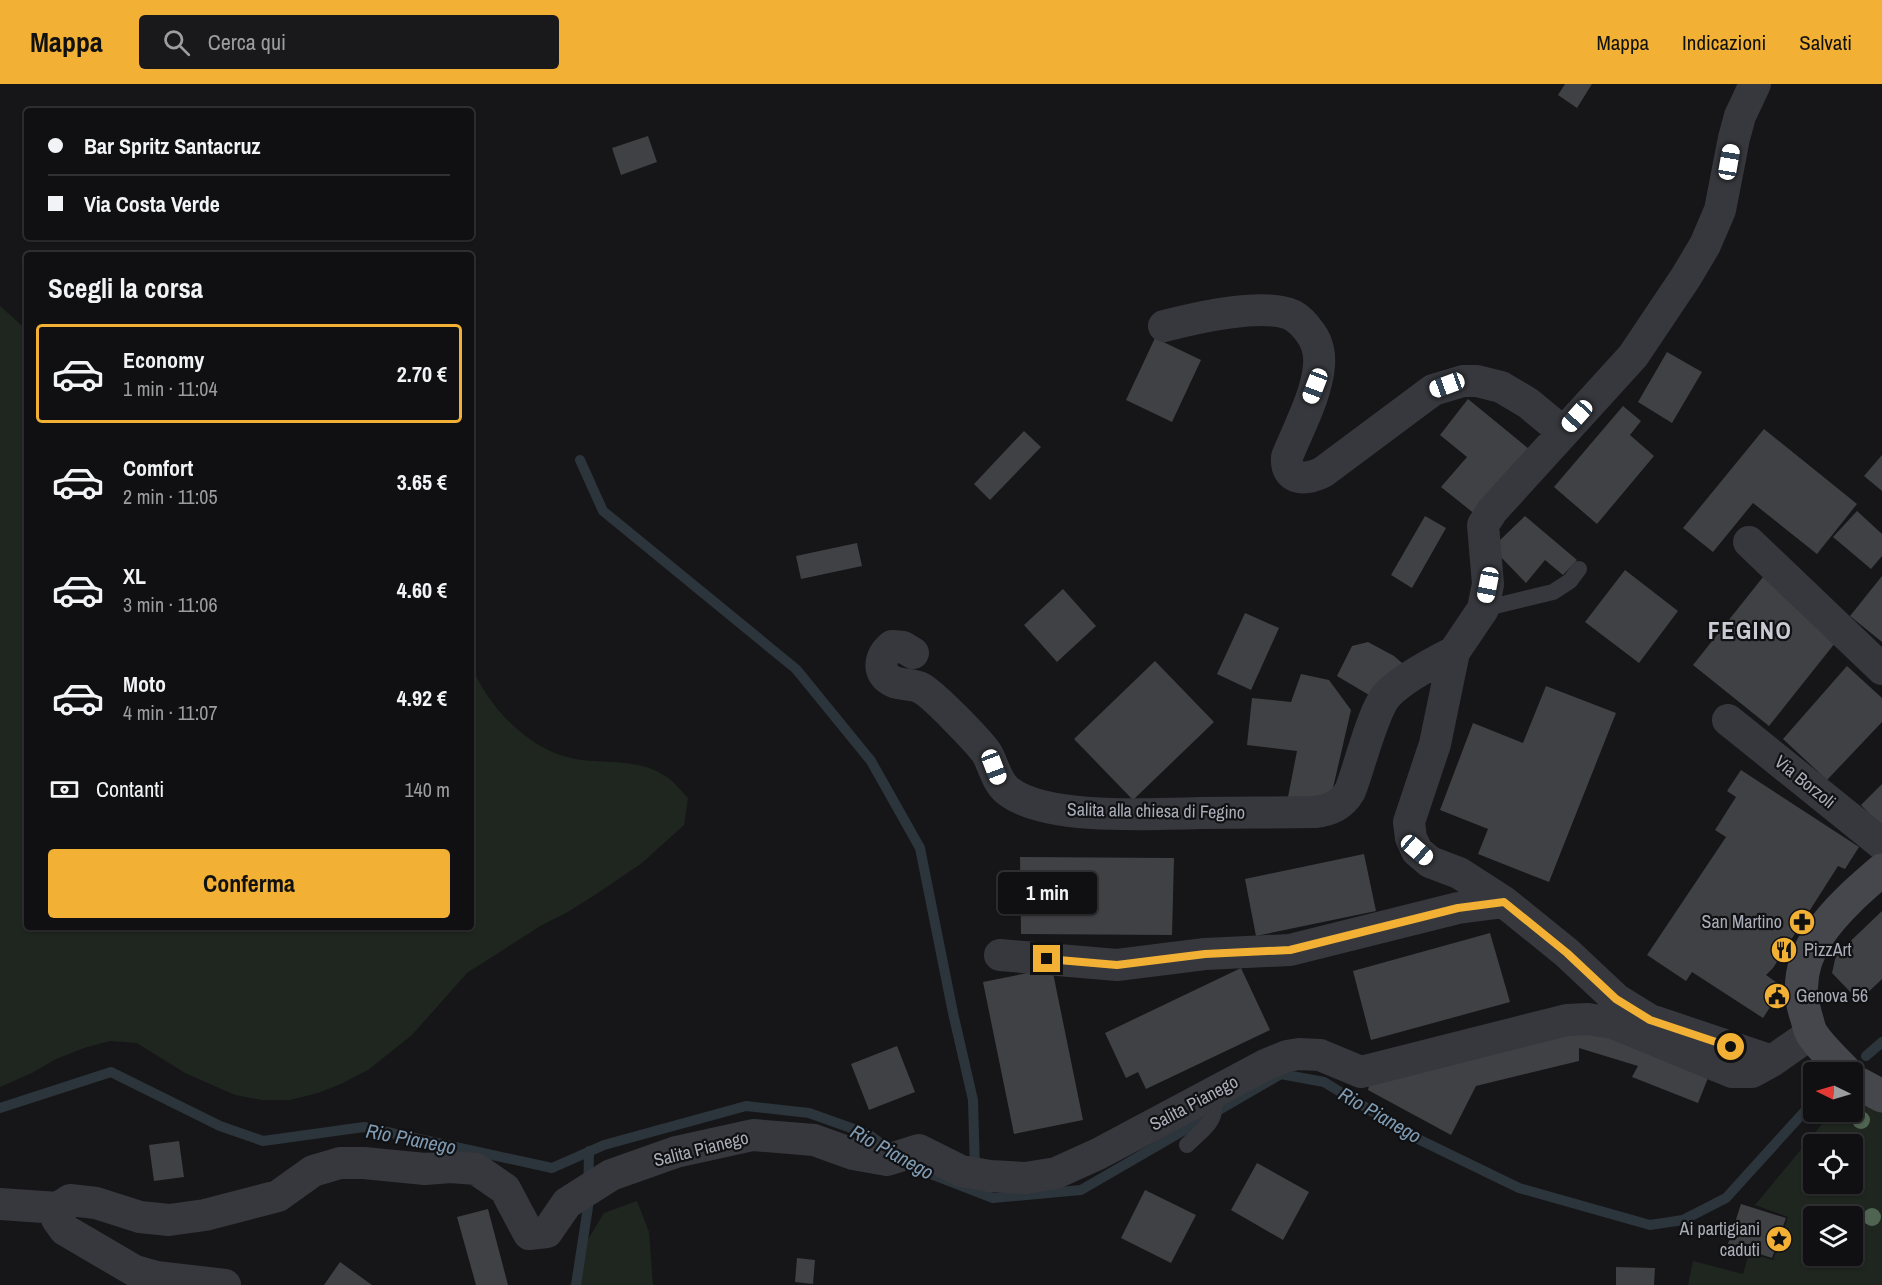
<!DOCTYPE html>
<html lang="it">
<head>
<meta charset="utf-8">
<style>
	:root { --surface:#101012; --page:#19191b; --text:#f1f3f6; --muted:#9c9d9f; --line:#303032; --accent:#f2b134 }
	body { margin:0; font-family:"Archivo Narrow",sans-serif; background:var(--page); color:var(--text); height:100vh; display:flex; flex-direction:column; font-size:22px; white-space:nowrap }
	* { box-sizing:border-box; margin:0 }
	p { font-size:20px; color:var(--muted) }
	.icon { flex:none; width:33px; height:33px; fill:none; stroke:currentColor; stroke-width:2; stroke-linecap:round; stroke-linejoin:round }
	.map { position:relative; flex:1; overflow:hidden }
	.side { position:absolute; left:24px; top:168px; width:450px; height:678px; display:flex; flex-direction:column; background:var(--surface); border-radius:6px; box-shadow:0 2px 4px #0004,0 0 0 2px var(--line) }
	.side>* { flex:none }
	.guide { position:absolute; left:24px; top:24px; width:450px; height:132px; border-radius:6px; box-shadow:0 2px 4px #0004,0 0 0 2px var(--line); display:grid; align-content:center; height:132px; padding:0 24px; background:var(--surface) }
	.needle { width:39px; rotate:275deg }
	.controls { position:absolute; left:1803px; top:978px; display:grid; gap:12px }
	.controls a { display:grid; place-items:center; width:60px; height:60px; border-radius:6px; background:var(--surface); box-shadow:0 2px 4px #0004,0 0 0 2px var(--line); font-size:30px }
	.end { position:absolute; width:27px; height:27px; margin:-14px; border:8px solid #f2b134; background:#111; box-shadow:0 0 0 3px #111 }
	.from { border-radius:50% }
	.bubble { position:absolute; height:42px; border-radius:6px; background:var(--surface); box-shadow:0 2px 4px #0004,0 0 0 2px var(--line); font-size:20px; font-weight:800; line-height:42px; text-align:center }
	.car { position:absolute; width:18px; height:36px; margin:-18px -9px; border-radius:8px; box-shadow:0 0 4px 2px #0007; background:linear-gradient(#fff 24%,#345 0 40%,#fff 0 76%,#345 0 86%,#fff 0) }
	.guide b { display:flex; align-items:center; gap:21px; height:57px; font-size:22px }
	.guide b+b { border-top:2px solid var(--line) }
	.guide i { width:15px; height:15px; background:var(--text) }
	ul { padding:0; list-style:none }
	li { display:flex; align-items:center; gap:18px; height:99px; margin:0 12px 9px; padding:0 12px; border:3px solid transparent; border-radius:6px }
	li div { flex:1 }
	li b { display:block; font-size:22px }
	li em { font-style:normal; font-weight:800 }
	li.current { border-color:var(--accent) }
	li>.icon { width:54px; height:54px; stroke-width:1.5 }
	h2 { padding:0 24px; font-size:27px; line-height:72px }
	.pay { display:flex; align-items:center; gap:15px; height:66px; padding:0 24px; font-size:22px }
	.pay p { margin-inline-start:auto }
	.action { display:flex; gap:12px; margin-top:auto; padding:12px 24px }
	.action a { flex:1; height:69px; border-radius:6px; background:var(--accent); color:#111; font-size:24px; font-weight:800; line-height:69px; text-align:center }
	header { display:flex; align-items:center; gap:36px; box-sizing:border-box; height:84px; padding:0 30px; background:var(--accent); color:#111 }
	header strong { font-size:28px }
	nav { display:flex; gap:33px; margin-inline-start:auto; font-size:21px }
	.search { width:420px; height:54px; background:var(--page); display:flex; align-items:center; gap:15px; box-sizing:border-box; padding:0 21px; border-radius:6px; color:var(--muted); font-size:22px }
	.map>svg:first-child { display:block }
	.green { fill:#1e261f; fill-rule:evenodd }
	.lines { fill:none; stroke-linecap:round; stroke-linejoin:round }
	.stream { stroke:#2c353c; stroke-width:10 }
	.building { fill:#404145 }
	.service { stroke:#37383d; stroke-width:16 }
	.minor { stroke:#37383d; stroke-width:32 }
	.secondary { stroke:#45474d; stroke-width:33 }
	.tree { fill:#506452 }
	.route { stroke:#f2b134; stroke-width:8 }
	.labels { text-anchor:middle; stroke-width:4.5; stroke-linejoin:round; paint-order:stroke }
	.street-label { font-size:18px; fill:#a8adb8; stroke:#111113 }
	.poi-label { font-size:18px; fill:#a8adb8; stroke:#111113; text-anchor:end }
	.water-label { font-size:20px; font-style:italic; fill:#7f9bb3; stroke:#111113 }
	.district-label { font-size:24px; font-weight:bold; letter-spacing:1.5px; fill:#c9ccd4; stroke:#111113 }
</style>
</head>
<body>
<header>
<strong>Mappa</strong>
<div class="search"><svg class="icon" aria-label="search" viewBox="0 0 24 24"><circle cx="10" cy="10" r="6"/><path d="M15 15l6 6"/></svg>Cerca qui</div>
<nav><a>Mappa</a><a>Indicazioni</a><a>Salvati</a></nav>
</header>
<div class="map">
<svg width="1882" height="1201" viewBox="0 0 1882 1201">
	<rect width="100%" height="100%" fill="#161618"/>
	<path class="green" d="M0,222L27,246V843H471V580C486,621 528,665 571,674C602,681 637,673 665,692C674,697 681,707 688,714L684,741L642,779L595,811L566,829L542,841L467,889L412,951L368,986L341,1000L318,1009L290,1016H262L235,1011L185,989L137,959L110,957L84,964L56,975L32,989L0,1003Z
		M1853,1018L1882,1025V1201H1688L1693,1177L1743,1190L1749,1169L1773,1176L1788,1133L1755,1121L1832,1028H1852ZM1814,1060H1852V1100H1814ZM1814,1132H1852V1172H1814Z
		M637,1117L649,1148L653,1201H570L584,1162L604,1129Z"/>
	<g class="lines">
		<path class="stream" d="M580,376L603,427L796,585L871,677L920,764L953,929L973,1016L975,1087
			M1866,972L1882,958
			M0,1024L111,988L220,1042L263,1057L364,1043L552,1084L604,1061L746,1022L809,1029L868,1050L890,1066
			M906,1077L918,1085L993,1114L1081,1106L1281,990L1324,998L1416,1054L1519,1104L1650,1141L1683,1136L1726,1114L1814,1017
			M576,1201L588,1123L589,1067"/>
	</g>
	<path class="building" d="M1565,0H1592L1577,24L1558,11Z
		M648,52L657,78L621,91L612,64Z
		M1155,254L1201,276L1172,338L1126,316Z
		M1667,268L1702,288L1672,339L1638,318Z
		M1468,315L1529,365L1476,431L1441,403L1467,373L1440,351Z
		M1623,322L1641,337L1630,351L1654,372L1597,440L1554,403Z
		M1764,345L1857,420L1817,470L1753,419L1713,468L1683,444Z
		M1024,347L1041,363L990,416L974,400Z
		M1882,371V407L1864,392Z
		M1857,427L1882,450V472L1871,485L1833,453Z
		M1425,432L1446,444L1412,504L1391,491Z
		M1525,432L1577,476L1563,491L1545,476L1526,499L1498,470V458Z
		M857,459L862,482L801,495L796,472Z
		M1625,486L1678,527L1639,579L1585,538Z
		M1882,492V558L1850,532Z
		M1763,493L1839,554L1769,642L1693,581Z
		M1063,505L1096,542L1057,578L1024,541Z
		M1245,529L1279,544L1251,606L1217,590Z
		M1368,558L1394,572L1409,585L1369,611L1337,592L1352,562Z
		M1155,577L1214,638L1133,716L1074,655Z
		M1847,582L1882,614V638L1827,696L1783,655Z
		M1301,590L1329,596L1351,626L1333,704L1319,717L1288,713L1297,667L1247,661L1252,614L1291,618Z
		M1546,602L1616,629L1549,798L1478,770L1488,745L1440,726L1473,639L1523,659Z
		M1741,686L1859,763L1845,785L1838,782L1773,884L1766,891L1783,903L1763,934L1692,888L1686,897L1647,871L1726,753L1715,746L1736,713L1727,707Z
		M1882,700V743L1861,721Z
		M1364,770L1376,827L1256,852L1245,795Z
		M1020,773L1174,774L1172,851L1021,850Z
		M1882,827V895L1859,917L1832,889L1836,871Z
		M1490,849L1510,918L1371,956L1353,887Z
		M1052,884L1083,1036L1014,1050L983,898Z
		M1241,884L1270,946L1146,1005L1138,988L1126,994L1105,949Z
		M1601,944L1710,989L1698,1019L1632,993L1638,982L1579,964V977L1476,1002L1451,1051L1368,1006L1370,997L1570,945Z
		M897,962L915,1008L869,1026L851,980Z
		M179,1057L184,1093L154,1097L149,1061Z
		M1257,1079L1309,1108L1283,1156L1231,1126Z
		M1145,1106L1196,1131L1171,1179L1121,1154Z
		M1741,1120L1786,1134L1772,1174L1728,1160Z
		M488,1125L508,1201H476L457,1133Z
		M797,1174L815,1176L813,1200L795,1198Z
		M340,1178L372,1201H324Z
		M1616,1183L1655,1184L1654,1201H1616Z"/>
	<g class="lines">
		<path class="service" d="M1483,525L1553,508L1570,497L1579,485
			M1187,1061C1205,1043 1219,1038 1213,1010"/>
		<path class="minor" d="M1755,0L1740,32L1734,54L1720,126L1705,161L1686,193L1633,272L1492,427L1483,441L1488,500L1483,525L1454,568L1435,660L1409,738L1411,754L1417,767L1430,778L1459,789L1504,818L1567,869L1616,915L1650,936L1772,977L1812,949
			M1164,242C1195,234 1263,218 1292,231C1299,235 1304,240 1309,247C1317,257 1320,269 1319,281C1317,311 1298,345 1287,373C1285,398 1307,396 1323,388L1433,306L1463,297H1477L1501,303L1528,319L1563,348
			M1749,458L1882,585
			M913,569L903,563L892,562C879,573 876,590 894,598C902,601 913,600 921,604C934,611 977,656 986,668C994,681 996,698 1008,707C1046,737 1154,730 1201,729C1239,729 1277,728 1315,728C1331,726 1342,721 1350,707C1359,685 1373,626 1387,611C1402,595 1434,578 1454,568
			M1728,636L1882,760
			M1000,871L1117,881L1205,870L1290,866L1458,824L1504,818
			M0,1120L58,1124
			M225,1201L156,1193L135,1187L65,1146L57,1135L58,1124L70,1116L96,1119L140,1133L169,1136L205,1131L278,1112L313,1087L340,1079H364L425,1085L451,1083L476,1085L505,1105L529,1150L547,1148L567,1119L611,1091L676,1068L753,1051L814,1056L853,1070L887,1076L919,1066L961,1087L990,1092L1026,1094L1056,1089L1098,1070L1265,981L1287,972L1299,970L1320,971L1361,988L1567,936L1588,935L1613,939L1732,988H1752L1772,977"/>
		<path class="secondary" d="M1846,988C1835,976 1821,964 1812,950C1809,945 1808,938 1806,932C1785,869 1839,823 1882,786
			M1852,996L1882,1012"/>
	</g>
	<g class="tree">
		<circle cx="1861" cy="1036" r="9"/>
		<circle cx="1872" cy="1133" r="9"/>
	</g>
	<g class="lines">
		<path class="route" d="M1047,875L1117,881L1205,870L1290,866L1458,824L1504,818L1567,869L1616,915L1650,936L1731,963"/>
	</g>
	<defs>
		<symbol id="pharmacy-disc" viewBox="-11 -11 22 22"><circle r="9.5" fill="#f2b134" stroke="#111113"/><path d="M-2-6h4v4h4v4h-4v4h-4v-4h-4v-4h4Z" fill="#111"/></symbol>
		<symbol id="restaurant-disc" viewBox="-11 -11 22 22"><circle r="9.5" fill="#f2b134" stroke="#111113"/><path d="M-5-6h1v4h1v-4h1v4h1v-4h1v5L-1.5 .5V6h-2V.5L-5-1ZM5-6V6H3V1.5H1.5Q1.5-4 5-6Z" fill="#111"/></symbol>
		<symbol id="civic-disc" viewBox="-11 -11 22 22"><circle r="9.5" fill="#f2b134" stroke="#111113"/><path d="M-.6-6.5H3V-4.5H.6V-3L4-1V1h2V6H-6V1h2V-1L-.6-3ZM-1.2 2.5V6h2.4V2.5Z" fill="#111"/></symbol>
		<symbol id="sight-disc" viewBox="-11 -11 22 22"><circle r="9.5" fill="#f2b134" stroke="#111113"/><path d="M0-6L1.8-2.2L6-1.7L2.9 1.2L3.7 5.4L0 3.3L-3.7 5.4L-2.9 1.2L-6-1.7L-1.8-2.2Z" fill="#111"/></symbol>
	</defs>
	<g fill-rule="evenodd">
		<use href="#pharmacy-disc" x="1787" y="823" width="30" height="30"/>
		<use href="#restaurant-disc" x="1769" y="851" width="30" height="30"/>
		<use href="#civic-disc" x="1762" y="897" width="30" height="30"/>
		<use href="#sight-disc" x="1764" y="1140" width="30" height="30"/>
	</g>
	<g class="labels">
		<g class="street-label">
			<text transform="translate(1805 698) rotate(39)" y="6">Via Borzoli</text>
			<text transform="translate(1156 727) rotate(1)" y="6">Salita alla chiesa di Fegino</text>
			<text transform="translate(1194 1019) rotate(-28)" y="6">Salita Pianego</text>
			<text transform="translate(701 1065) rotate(-14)" y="6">Salita Pianego</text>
		</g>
		<g class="poi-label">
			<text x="1782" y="844">San Martino</text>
			<text x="1804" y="872" text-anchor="start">PizzArt</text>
			<text x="1796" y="918" text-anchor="start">Genova 56</text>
			<text x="1760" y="1151">Ai partigiani<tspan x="1760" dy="21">caduti</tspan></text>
		</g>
		<g class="water-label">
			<text transform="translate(1380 1031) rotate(30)" y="7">Rio Pianego</text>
			<text transform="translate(411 1055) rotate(11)" y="7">Rio Pianego</text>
			<text transform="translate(892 1068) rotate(29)" y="7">Rio Pianego</text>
		</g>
		<g class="district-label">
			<text x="1750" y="555">FEGINO</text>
		</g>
	</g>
</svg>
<div class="controls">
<a><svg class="needle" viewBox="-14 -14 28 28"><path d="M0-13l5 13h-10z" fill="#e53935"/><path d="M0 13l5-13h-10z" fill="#9c9d9f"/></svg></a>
<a><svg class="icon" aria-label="locate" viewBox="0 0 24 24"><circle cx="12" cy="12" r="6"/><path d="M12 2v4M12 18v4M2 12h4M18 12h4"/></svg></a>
<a><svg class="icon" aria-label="layers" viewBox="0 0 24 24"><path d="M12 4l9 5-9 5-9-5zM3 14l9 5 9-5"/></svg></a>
</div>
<i class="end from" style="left:1731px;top:963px"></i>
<i class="end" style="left:1047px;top:875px"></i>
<div class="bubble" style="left:998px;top:788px;width:99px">1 min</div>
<i class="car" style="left:1729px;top:78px;rotate:10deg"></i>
<i class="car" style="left:1447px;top:301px;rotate:250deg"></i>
<i class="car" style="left:1315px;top:302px;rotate:201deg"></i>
<i class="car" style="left:1577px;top:332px;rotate:222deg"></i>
<i class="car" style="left:1488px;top:501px;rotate:191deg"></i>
<i class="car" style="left:994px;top:683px;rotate:159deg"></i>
<i class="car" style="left:1417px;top:766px;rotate:131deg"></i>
<div class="guide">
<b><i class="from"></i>Bar Spritz Santacruz</b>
<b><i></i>Via Costa Verde</b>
</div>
<section class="side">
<h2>Scegli la corsa</h2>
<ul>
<li class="current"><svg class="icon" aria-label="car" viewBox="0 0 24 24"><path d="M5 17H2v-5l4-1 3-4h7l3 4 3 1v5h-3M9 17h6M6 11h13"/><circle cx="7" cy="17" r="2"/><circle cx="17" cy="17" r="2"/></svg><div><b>Economy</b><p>1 min · 11:04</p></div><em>2.70 €</em></li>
<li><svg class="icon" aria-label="car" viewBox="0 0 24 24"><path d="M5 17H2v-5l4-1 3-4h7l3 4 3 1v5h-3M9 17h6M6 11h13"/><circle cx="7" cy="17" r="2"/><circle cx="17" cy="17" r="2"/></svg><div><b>Comfort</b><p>2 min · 11:05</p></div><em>3.65 €</em></li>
<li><svg class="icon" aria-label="car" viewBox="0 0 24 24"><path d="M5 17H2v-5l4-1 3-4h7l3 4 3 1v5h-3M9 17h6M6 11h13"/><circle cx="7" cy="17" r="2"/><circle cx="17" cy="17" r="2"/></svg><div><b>XL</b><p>3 min · 11:06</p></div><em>4.60 €</em></li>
<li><svg class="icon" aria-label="car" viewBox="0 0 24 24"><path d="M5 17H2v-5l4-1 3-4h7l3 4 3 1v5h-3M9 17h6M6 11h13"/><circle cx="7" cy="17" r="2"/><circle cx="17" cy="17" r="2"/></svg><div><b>Moto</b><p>4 min · 11:07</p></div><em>4.92 €</em></li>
</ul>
<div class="pay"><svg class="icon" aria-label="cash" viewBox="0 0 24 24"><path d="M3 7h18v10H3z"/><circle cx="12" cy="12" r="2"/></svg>Contanti<p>140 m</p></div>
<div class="action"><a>Conferma</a></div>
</section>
</div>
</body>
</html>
